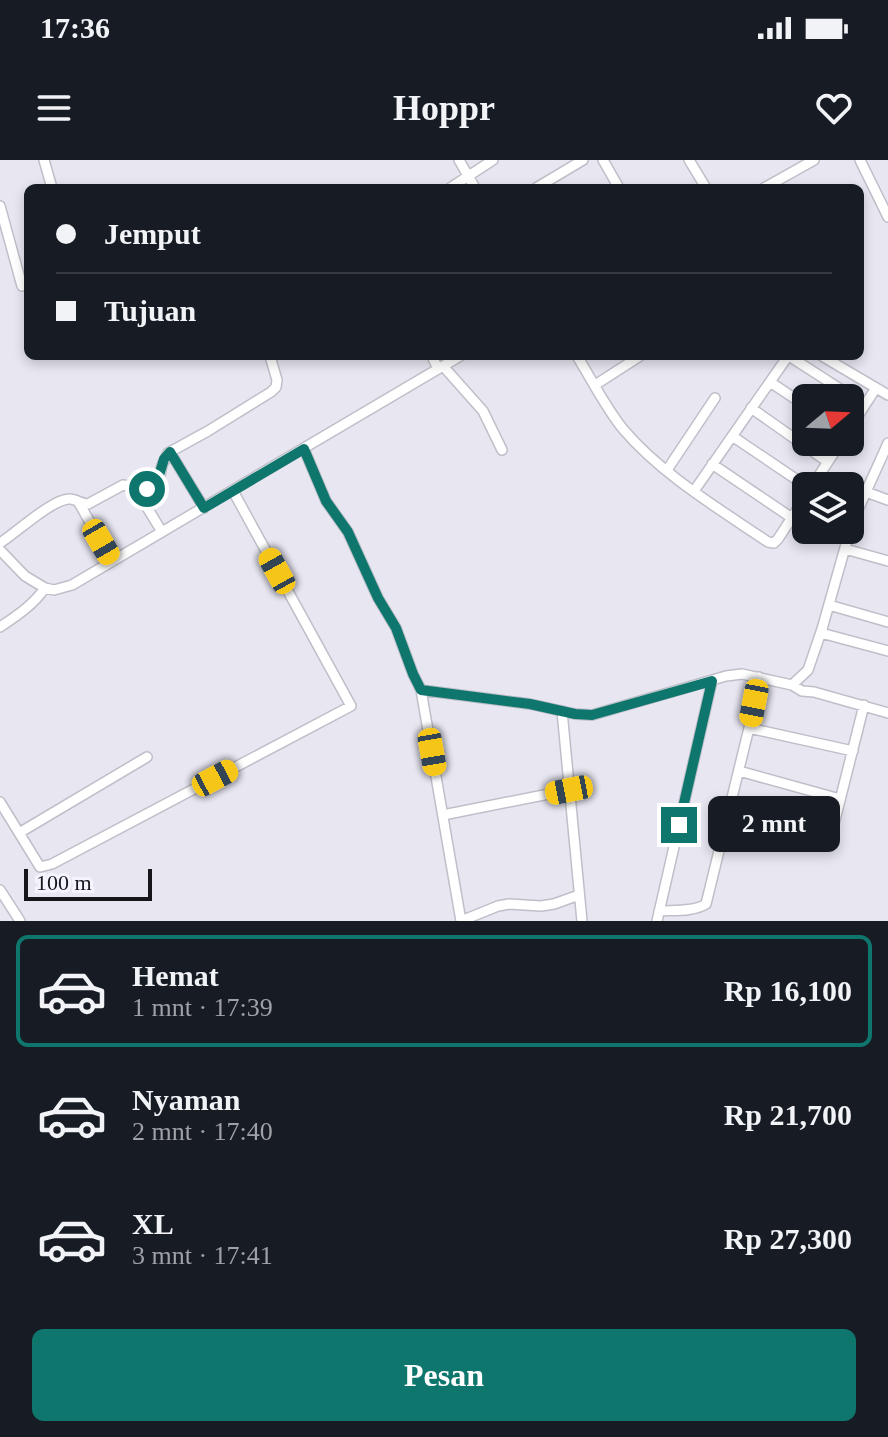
<!DOCTYPE html>
<html lang="id">
<head>
<meta charset="utf-8">
<style>
	:root { --surface:#171b24; --page:#20242c; --text:#f1f3f6; --muted:#9ea1a6; --line:#363941; --accent:#0f766e }
	body { margin:0; font-family:"Times New Roman",serif; background:var(--page); color:var(--text); height:100vh; display:flex; flex-direction:column; font-size:30px; white-space:nowrap }
	* { box-sizing:border-box; margin:0 }
	p { font-size:26px; color:var(--muted) }
	.icon { flex:none; width:44px; height:44px; fill:none; stroke:currentColor; stroke-width:2; stroke-linecap:round; stroke-linejoin:round }
	.map { position:relative; height:761px; overflow:hidden }
	.side { display:flex; flex-direction:column; background:var(--surface); flex:1 }
	.side>* { flex:none }
	.banner { position:absolute; left:24px; top:24px; width:840px; height:176px; border-radius:12px; box-shadow:0 4px 12px #0003; display:grid; align-content:center; height:176px; padding:0 32px; background:var(--surface) }
	.needle { width:52px; rotate:71deg }
	.controls { position:absolute; left:792px; top:224px; display:grid; gap:16px }
	.controls a { display:grid; place-items:center; width:72px; height:72px; border-radius:12px; background:var(--surface); box-shadow:0 4px 12px #0003; font-size:40px }
	.scale { position:absolute; left:24px; bottom:20px; width:128px; box-sizing:border-box; padding-left:8px; border:4px solid #17171b; border-top:0; font-size:22px; line-height:28px; white-space:nowrap; color:#17171b; -webkit-text-stroke:6px #f4f4ff; paint-order:stroke }
	.end { position:absolute; width:36px; height:36px; margin:-18px; border:10px solid #0f766e; background:#fff; box-shadow:0 0 0 4px #fff }
	.from { border-radius:50% }
	.bubble { position:absolute; height:56px; border-radius:12px; background:var(--surface); box-shadow:0 4px 12px #0003; font-size:26px; font-weight:700; line-height:56px; text-align:center }
	.car { position:absolute; width:24px; height:48px; margin:-24px -12px; border-radius:10px; box-shadow:0 0 6px 2px #0007; background:linear-gradient(#f5c518 24%,#345 0 40%,#f5c518 0 76%,#345 0 86%,#f5c518 0) }
	.banner b { display:flex; align-items:center; gap:28px; height:76px; font-size:30px }
	.banner b+b { border-top:2px solid var(--line) }
	.banner i { width:20px; height:20px; background:var(--text) }
	ul { padding:14px 0 0; list-style:none }
	li { display:flex; align-items:center; gap:24px; height:112px; margin:0 16px 12px; padding:0 16px; border:4px solid transparent; border-radius:12px }
	li div { flex:1 }
	li b { display:block; font-size:30px }
	li em { font-style:normal; font-weight:700 }
	li.current { border-color:var(--accent) }
	li>.icon { width:72px; height:72px; stroke-width:1.5 }
	.cta { display:flex; gap:16px; margin-top:auto; padding:16px 32px }
	.cta a { flex:1; height:92px; border-radius:12px; background:var(--accent); color:#fff; font-size:32px; font-weight:700; line-height:92px; text-align:center }
	.status { display:flex; justify-content:space-between; align-items:center; height:56px; padding:0 40px; background:var(--surface); direction:ltr }
	.status svg { height:22px; fill:currentColor }
	header { display:flex; justify-content:space-between; align-items:center; height:104px; padding:0 32px; background:var(--surface); font-size:36px; font-weight:700 }
	.map>svg:first-child { display:block }
	.lines { fill:none; stroke-linecap:round; stroke-linejoin:round }
	.street-casing { stroke:#bfbfc9; stroke-width:12 }
	.street { stroke:#fff; stroke-width:9 }
	.route { stroke:#0f766e; stroke-width:10 }
</style>
</head>
<body>
<div class="status"><b>17:36</b><svg viewBox="0 0 49 12"><path d="M0 12V9h3v3zM5 12V6h3v6zM10 12V3h3v9zM15 12V0h3v12zM26 1h20v11H26zM47 4h2v5h-2z"/></svg></div>
<header><svg class="icon" aria-label="menu" viewBox="0 0 24 24"><path d="M4 6h16M4 12h16M4 18h16"/></svg>Hoppr<svg class="icon" aria-label="heart" viewBox="0 0 24 24"><path d="M12 20l-8-8c-3-5 5-10 8-4 3-6 11-1 8 4z"/></svg></header>
<div class="map">
<svg width="888" height="761" viewBox="0 0 888 761">
	<rect width="100%" height="100%" fill="#e7e6f1"/>
	<g class="lines">
		<defs>
			<path id="street" d="M44,0L52,28
				M459,0L475,28
				M603,0L619,28
				M689,0L706,28
				M860,0L888,57
				M450,28L493,0
				M536,28L583,0
				M764,28L814,0
				M0,46L22,126
				M432,196L438,209
				M577,196C592,220 605,247 623,269C662,315 718,348 768,382L774,383L778,379L806,336
				M789,196L865,245
				M822,196L888,235
				M443,206L483,251L502,290
				M770,222L806,246
				M595,225L640,196
				M751,248L828,302
				M850,268L876,228
				M732,276L806,326
				M304,289L326,341L348,372L378,438L396,468L413,514L421,530L530,544L575,554L592,555L726,516L742,514L792,525L808,510L822,469L852,363L888,283
				M170,292L204,348
				M712,304L792,358
				M667,310L715,238
				M134,326L162,372
				M812,326L841,282
				M694,331L788,196
				M866,332L888,340
				M79,343L112,401
				M0,383C15,374 53,338 70,339C76,339 81,344 88,344L123,325L147,329L152,327L160,316L162,305L168,293L208,271L271,232L276,227L277,220L270,196
				M845,389L888,401
				M0,390L25,416L45,428C33,445 18,455 0,467
				M45,428L54,430L72,425L460,196
				M829,445L888,462
				M821,473L888,491
				M792,525L802,531L814,532L888,553
				M421,530L461,761L498,746L509,744L541,746L554,744L579,735
				M562,551L582,761
				M749,568L853,591
				M739,611L840,639
				M0,642L40,707L52,704L351,546L233,331
				M443,655L569,630
				M832,672L864,545
				M19,673L147,597
				M0,730L20,761
				M659,751C674,750 693,752 706,744L749,568L759,517
				M657,761L712,521"/>
		</defs>
		<use href="#street" class="street-casing"/>
		<use href="#street" class="street"/>
	</g>
	<g class="lines">
		<path class="route" d="M147,329L157,322L164,299L170,292L204,348L304,289L326,341L348,372L378,438L396,468L413,514L421,530L530,544L575,554L592,555L712,521L679,665"/>
	</g>
</svg>
<div class="controls">
<a><svg class="needle" viewBox="-14 -14 28 28"><path d="M0-13l5 13h-10z" fill="#e53935"/><path d="M0 13l5-13h-10z" fill="#9ea1a6"/></svg></a>
<a><svg class="icon" aria-label="layers" viewBox="0 0 24 24"><path d="M12 4l9 5-9 5-9-5zM3 14l9 5 9-5"/></svg></a>
</div>
<div class="scale">100 m</div>
<i class="end from" style="left:147px;top:329px"></i>
<i class="end" style="left:679px;top:665px"></i>
<div class="bubble" style="left:708px;top:636px;width:132px">2 mnt</div>
<i class="car" style="left:101px;top:382px;rotate:150deg"></i>
<i class="car" style="left:277px;top:411px;rotate:331deg"></i>
<i class="car" style="left:754px;top:543px;rotate:191deg"></i>
<i class="car" style="left:432px;top:592px;rotate:170deg"></i>
<i class="car" style="left:215px;top:618px;rotate:62deg"></i>
<i class="car" style="left:569px;top:630px;rotate:259deg"></i>
<div class="banner">
<b><i class="from"></i>Jemput</b>
<b><i></i>Tujuan</b>
</div>
</div>
<section class="side">
<ul>
<li class="current"><svg class="icon" aria-label="car" viewBox="0 0 24 24"><path d="M5 17H2v-5l4-1 3-4h7l3 4 3 1v5h-3M9 17h6M6 11h13"/><circle cx="7" cy="17" r="2"/><circle cx="17" cy="17" r="2"/></svg><div><b>Hemat</b><p>1 mnt · 17:39</p></div><em>Rp 16,100</em></li>
<li><svg class="icon" aria-label="car" viewBox="0 0 24 24"><path d="M5 17H2v-5l4-1 3-4h7l3 4 3 1v5h-3M9 17h6M6 11h13"/><circle cx="7" cy="17" r="2"/><circle cx="17" cy="17" r="2"/></svg><div><b>Nyaman</b><p>2 mnt · 17:40</p></div><em>Rp 21,700</em></li>
<li><svg class="icon" aria-label="car" viewBox="0 0 24 24"><path d="M5 17H2v-5l4-1 3-4h7l3 4 3 1v5h-3M9 17h6M6 11h13"/><circle cx="7" cy="17" r="2"/><circle cx="17" cy="17" r="2"/></svg><div><b>XL</b><p>3 mnt · 17:41</p></div><em>Rp 27,300</em></li>
</ul>
<div class="cta"><a>Pesan</a></div>
</section>
</body>
</html>
